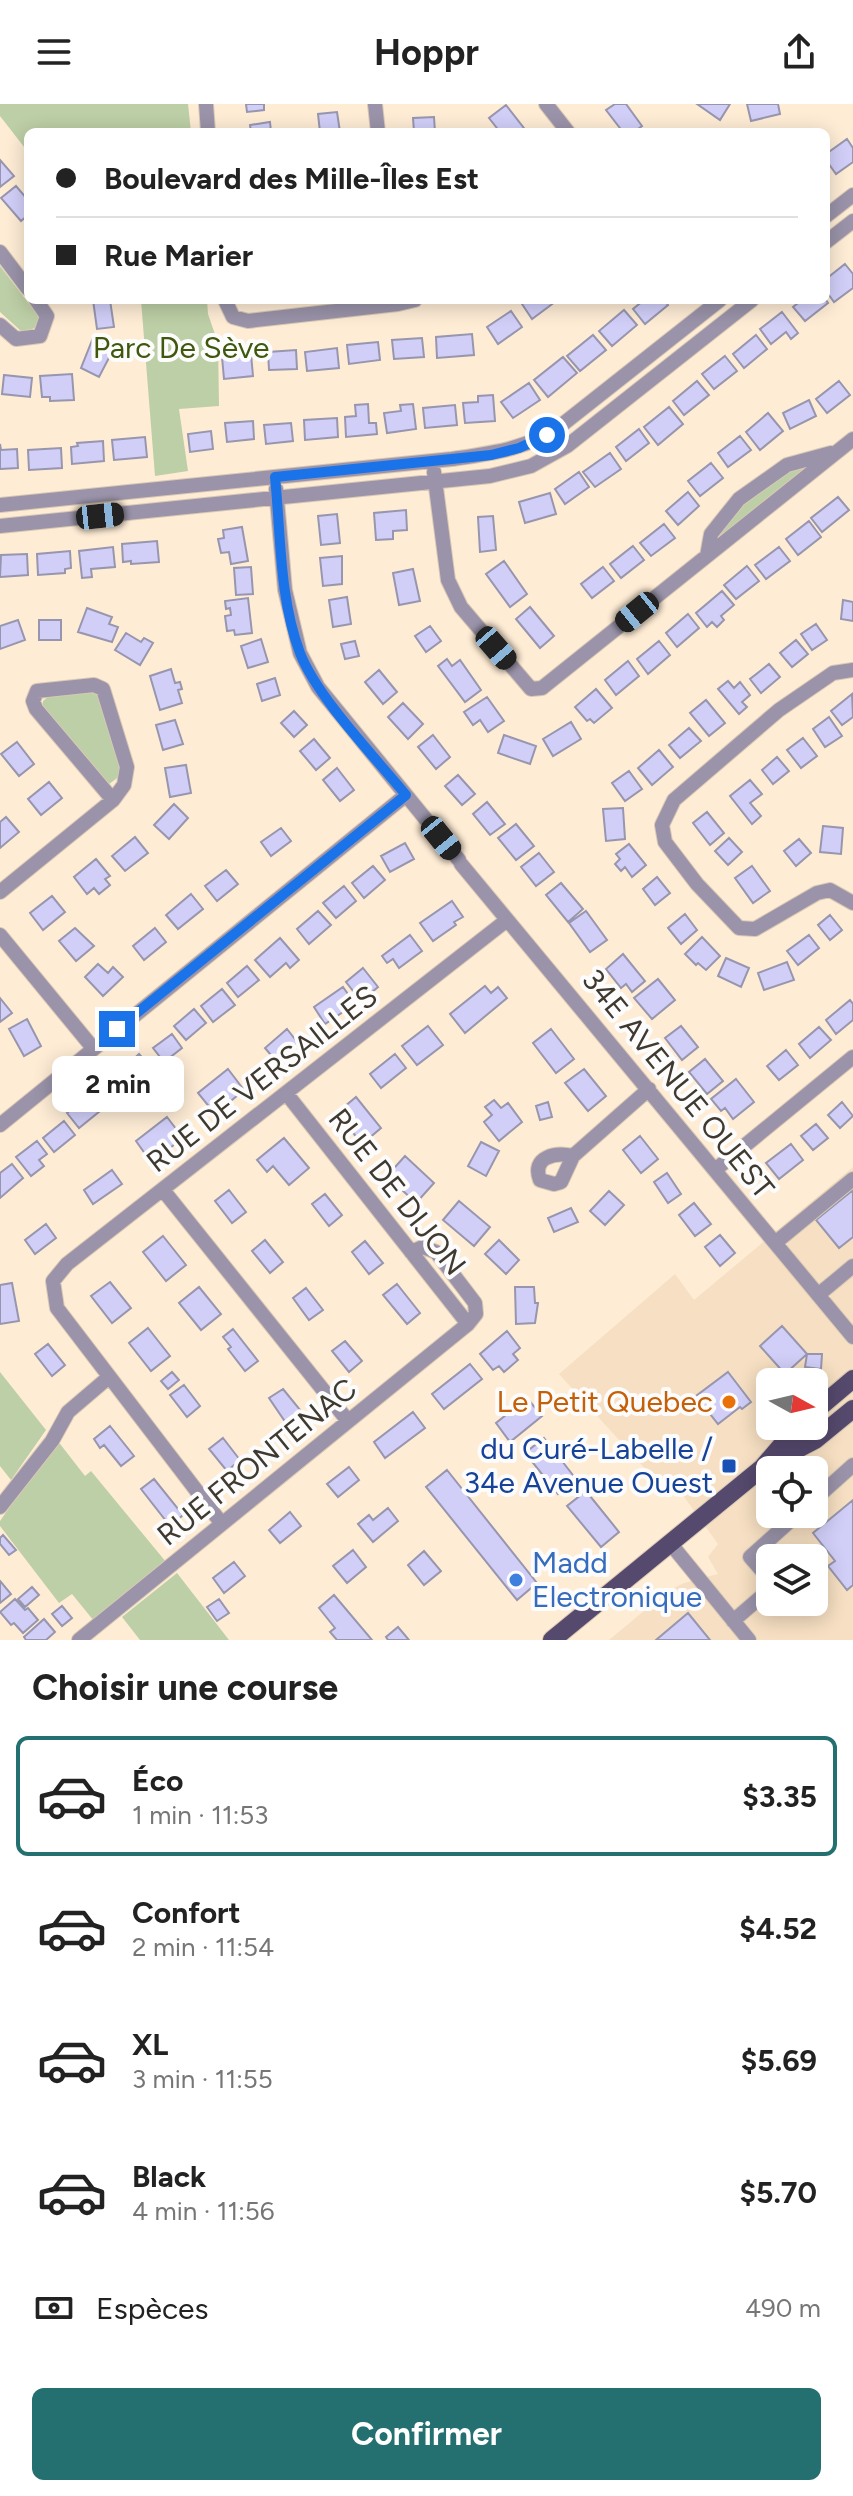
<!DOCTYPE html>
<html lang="fr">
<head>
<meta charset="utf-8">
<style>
	:root { --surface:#fff; --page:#f6f6f6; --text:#222; --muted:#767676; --line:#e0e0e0; --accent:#247070 }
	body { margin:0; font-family:Figtree,sans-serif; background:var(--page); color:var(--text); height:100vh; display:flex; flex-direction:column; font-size:30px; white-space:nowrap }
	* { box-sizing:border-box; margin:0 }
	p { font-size:26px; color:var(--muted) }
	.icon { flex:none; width:44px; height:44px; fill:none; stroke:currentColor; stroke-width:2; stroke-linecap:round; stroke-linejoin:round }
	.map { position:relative; height:1536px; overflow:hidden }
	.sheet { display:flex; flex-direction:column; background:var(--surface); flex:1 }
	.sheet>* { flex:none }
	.guide { position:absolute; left:24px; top:24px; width:806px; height:176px; border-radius:12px; box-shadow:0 4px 20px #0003; display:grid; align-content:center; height:176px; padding:0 32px; background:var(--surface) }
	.needle { width:52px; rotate:98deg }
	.buttons { position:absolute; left:756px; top:1264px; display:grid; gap:16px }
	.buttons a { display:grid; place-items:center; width:72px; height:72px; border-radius:12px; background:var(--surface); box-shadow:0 4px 20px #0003; font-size:40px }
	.end { position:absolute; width:36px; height:36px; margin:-18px; border:10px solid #1a73e8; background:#fff; box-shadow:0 0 0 4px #fff }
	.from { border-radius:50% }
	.bubble { position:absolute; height:56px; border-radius:12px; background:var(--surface); box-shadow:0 4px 20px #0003; font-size:26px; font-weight:700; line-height:56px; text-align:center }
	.car { position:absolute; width:24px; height:48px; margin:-24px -12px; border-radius:10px; box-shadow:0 0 6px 2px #0007; background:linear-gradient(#222 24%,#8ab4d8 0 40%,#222 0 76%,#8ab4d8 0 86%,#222 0) }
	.guide b { display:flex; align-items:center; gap:28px; height:76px; font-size:30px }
	.guide b+b { border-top:2px solid var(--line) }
	.guide i { width:20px; height:20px; background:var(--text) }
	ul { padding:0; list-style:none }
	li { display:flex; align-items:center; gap:24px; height:120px; margin:0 16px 12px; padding:0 16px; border:4px solid transparent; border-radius:12px }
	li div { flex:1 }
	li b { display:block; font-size:30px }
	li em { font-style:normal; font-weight:700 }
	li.current { border-color:var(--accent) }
	li>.icon { width:72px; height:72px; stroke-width:1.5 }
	h2 { padding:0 32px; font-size:36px; line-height:96px }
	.pay { display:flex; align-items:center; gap:20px; height:88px; padding:0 32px; font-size:30px }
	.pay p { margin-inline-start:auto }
	.action { display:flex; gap:16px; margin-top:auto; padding:16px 32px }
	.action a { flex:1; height:92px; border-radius:12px; background:var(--accent); color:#fff; font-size:32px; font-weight:700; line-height:92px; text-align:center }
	header { display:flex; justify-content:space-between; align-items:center; height:104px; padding:0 32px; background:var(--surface); font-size:36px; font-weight:700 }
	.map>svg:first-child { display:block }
	.built { fill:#f6dfc2; fill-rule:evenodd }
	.green { fill:#bdcfa6 }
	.building { fill:#d1cff8; stroke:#9796ae; stroke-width:2 }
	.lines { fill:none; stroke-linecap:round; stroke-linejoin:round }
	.minor-casing { stroke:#d8c8b4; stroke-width:16 }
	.major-casing { stroke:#d8c8b4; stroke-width:20 }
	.minor { stroke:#9a93a9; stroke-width:14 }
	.major { stroke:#55496d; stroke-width:18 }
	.route { stroke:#1a73e8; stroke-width:10 }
	.food-dot { fill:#e8710a; stroke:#fcfcfc; stroke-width:3 }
	.transit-dot { fill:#1a4fb4; stroke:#fcfcfc; stroke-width:3 }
	.shop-dot { fill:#3f7fe0; stroke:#fcfcfc; stroke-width:3 }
	.labels { text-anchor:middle; stroke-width:8; stroke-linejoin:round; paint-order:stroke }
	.park-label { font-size:30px; fill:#3f580e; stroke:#fcfcfc }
	.street-label { font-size:30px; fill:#403930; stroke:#fcfcfc }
	.food-label { font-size:30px; fill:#c56008; stroke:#fcfcfc; text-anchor:end }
	.transit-label { font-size:30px; fill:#164399; stroke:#fcfcfc; text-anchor:end }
	.shop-label { font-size:30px; fill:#366cbe; stroke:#fcfcfc; text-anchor:start }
</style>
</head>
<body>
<header><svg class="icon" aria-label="menu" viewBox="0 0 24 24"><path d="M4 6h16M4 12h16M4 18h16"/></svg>Hoppr<svg class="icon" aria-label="share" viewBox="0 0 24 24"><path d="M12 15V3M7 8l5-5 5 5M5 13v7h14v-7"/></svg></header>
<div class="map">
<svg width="853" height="1536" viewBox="0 0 853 1536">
	<rect width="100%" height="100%" fill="#feecd5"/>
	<path class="built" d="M853,1063V1536H609L668,1487L684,1479L718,1470L708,1453L718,1440L680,1387L660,1381L559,1270L675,1170L694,1196ZM770,1278H814V1322H770ZM770,1366H814V1410H770ZM770,1454H814V1498H770Z"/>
	<path class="green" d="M0,0H188L191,28H28V48L0,12Z
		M0,162L40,214L36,224L21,227L0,208Z
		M141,196H207L208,210L218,239L219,302L179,305L188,367L155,372Z
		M823,353L713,442C718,413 760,377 786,365C797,359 811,357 823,353Z
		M90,588L100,592L121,664L120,672L109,680L42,604L43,597L49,592Z
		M0,1268L46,1326L11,1376L0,1362Z
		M57,1336L85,1372L91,1367L166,1458L94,1517L72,1490L59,1499L0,1422V1417Z
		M177,1469L229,1536H140L122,1513Z"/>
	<path class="building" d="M246,0H264V6L247,8Z
		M615,0H626L642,22L634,28H623L606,6Z
		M697,0H730L720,16Z
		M747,0H778L780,10L751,17Z
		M506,1L527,28H500L489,14Z
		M337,8L340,28H320L318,10Z
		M434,13L435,28H414L413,14Z
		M270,18L271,28H251L250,21Z
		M847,35L853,44V58L836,70L826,56V50Z
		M0,56L14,72L0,83Z
		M16,82L28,96V111L21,117L1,94Z
		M845,160L853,170V184L834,198L826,187V175Z
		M93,196H110L114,223L97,225Z
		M522,196H553L555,198L532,215L520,197Z
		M644,196H664L668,201L645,220L633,205Z
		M802,196H826L828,199L805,217L793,203Z
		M624,206L637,221L612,242L599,227Z
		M511,207L522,223L498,240L487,223Z
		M782,208L798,229L791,235L786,228L771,240L760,225Z
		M472,230L474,251L437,254L436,233Z
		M593,231L606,246L580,267L567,252Z
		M756,231L767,245L744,264L733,250Z
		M93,234L113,246L99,273L81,264Z
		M422,234L424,253L394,255L392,236Z
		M378,238L380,256L349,260L347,241Z
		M337,244L339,264L307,267L305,248Z
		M296,246L297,265L269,266L268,248Z
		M251,250L253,272L224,275L222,253Z
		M725,252L737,267L714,285L702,270Z
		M563,253L577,269L548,293L534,276Z
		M72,270L74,296L50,297V293H42L40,272Z
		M4,271L32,274L30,293L2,290Z
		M697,277L709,291L684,311L673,297Z
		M839,277L850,291L827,309L816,295Z
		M529,279L540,296L513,314L501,298Z
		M493,291L495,317L465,319L463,299L478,298V292Z
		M809,296L816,312L790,325L783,309Z
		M368,300L369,319H376L377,330L346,333L345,313L356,312L355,301Z
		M413,300L416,325L387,329L384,309L401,307L400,301Z
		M455,301L457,321L425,324L423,304Z
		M669,303L683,320L658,341L644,323Z
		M768,309L783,327L760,346L746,328Z
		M337,314L338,333L305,336L304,316Z
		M253,317L254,335L227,338L225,319Z
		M291,319L293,337L266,340L264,321Z
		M639,325L649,339L626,357L616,343Z
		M211,327L213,345L190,348L188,330Z
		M740,332L751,346L728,363L718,349Z
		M145,333L147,353L114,356L112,336Z
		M103,337L104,357L72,360L71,343L78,342L77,339Z
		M0,340L1,346L17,345L18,364L0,365Z
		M61,344L62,364L29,366L28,346Z
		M610,349L621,365L595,383L583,368Z
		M711,359L723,374L700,392L688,377Z
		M579,368L589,383L565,400L555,385Z
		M688,388L699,402L678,421L666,407Z
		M550,389L556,410L525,419L519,398Z
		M838,393L849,406L822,428L811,414Z
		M406,406L407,426L393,427V435L376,436L374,409Z
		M337,410L340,439L321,441L318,412Z
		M493,412L496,446L480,448L478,413Z
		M809,417L821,433L798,451L786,435Z
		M664,420L675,434L651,452L640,439Z
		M242,423L248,457L231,460L229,448L221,449L218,435L224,434L223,426Z
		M157,437L159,458L131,460V457L123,458L122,440Z
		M633,442L644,456L621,474L610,460Z
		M113,443L115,463L91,465L92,473L82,474L79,447Z
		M779,443L790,457L766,475L755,461Z
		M70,447L71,464L65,465V469L38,471L37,450Z
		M27,450L28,471L0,473L1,451Z
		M342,452V480L323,482L320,454Z
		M504,457L527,490L510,503L486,470Z
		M747,462L759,477L736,495L724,481Z
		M251,463L253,490L236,491L234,464Z
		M603,463L614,477L592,494L581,480Z
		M413,465L420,497L399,501L393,469Z
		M722,487L734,501L721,512L724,516L717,523L712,518L707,523L696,509Z
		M347,493L351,520L333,523L329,496Z
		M248,494L252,529L235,531L234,526L227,527L225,512L231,511L230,504L226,505L225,497Z
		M843,496L853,498V517L841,515Z
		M530,503L554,532L540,544L516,515Z
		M87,504L112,513L109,520L118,523L112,538L78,528Z
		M688,510L699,524L677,543L666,529Z
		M18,516L25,536L0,545V522Z
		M39,516H61V536H39Z
		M816,520L827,536L812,546L801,530Z
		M430,522L441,537L426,548L415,532Z
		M126,529L141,538L144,534L153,539L140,561L115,546Z
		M261,535L268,558L248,564L241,542Z
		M796,536L808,550L792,563L780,549Z
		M355,537L359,552L345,555L341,540Z
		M659,537L670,551L648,570L637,555Z
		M447,555L452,562L460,556L481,586L465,598L438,562Z
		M628,557L639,572L616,591L605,576Z
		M769,560L780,573L761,589L750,575Z
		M171,565L175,579L180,578L182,585L178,586L182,599L160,606L150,572Z
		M379,566L397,588L383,600L365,578Z
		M275,574L280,591L262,597L257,580Z
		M728,577L734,584L740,578L750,591L742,598L747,603L739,610L718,585Z
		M596,585L612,604L594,619L590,615L587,617L575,603Z
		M852,590L853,613L842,621L831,607Z
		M487,593L504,617L488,628L480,616L473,621L464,608Z
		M706,596L725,619L709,632L690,609Z
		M403,599L423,620L408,635L388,613Z
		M294,607L307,621L294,633L281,619Z
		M829,613L842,632L825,643L813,625Z
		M175,616L183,640L163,646L156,621Z
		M571,618L581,635L553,652L543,635Z
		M689,624L701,637L680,654L669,641Z
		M433,631L450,653L436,665L418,643Z
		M504,631L536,642L530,660L498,649Z
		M803,634L817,652L801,664L787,646Z
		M314,635L330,654L316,666L300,647Z
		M17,638L34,660L19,672L1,650Z
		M659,646L673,663L652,681L638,664Z
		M777,653L789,667L773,680L762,666Z
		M186,661L191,689L170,693L165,664Z
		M337,664L354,686L340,697L323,676Z
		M629,667L642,685L625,697L612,679Z
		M458,671L475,690L462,701L445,682Z
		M750,676L762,690L750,699L761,712L752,720L730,692Z
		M49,678L62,694L41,711L28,695Z
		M487,698L505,720L490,731L473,710Z
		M174,700L188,714L169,735L154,721Z
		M623,704L625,735L606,737L603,705Z
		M707,708L724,729L710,741L693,719Z
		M6,713L19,728L0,744V718Z
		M516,720L534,742L516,756L498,734Z
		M823,722L843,724L841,750L820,748Z
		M281,724L291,737L271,752L261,738Z
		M135,733L148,749L125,767L112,752Z
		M729,734L742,748L728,761L715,747Z
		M799,735L811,749L796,762L784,747Z
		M405,739L414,755L390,768L381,752Z
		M629,740L646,761L632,773L625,763L621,767L615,760L620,755L616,750Z
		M539,749L554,768L536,782L521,763Z
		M96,755L110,772L105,775L110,781L99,790L94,784L87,790L74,773Z
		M373,762L385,776L364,794L352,779Z
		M752,762L770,787L753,799L735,774Z
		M226,766L238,780L217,797L205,782Z
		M657,773L670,789L655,801L643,785Z
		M561,779L583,805L568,818L546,791Z
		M344,782L356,797L336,814L323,799Z
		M191,790L203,805L178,825L166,811Z
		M52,792L65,808L43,826L30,809Z
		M452,797L463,813L454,818L456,821L433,837L420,819Z
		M318,807L331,821L309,840L297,825Z
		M586,807L607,836L590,848L569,819Z
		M685,810L697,826L681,840L668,824Z
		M830,811L842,826L830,836L818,821Z
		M75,824L94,842L76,857L59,837Z
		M155,824L166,838L144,856L133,842Z
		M410,831L422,847L399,864L393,855L387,859L382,852Z
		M809,831L819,844L798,861L787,847Z
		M702,833L720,852L706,866L698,859L696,861L685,850Z
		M280,834L299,856L290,864L286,859L270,873L255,856Z
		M623,850L645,877L632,888L626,880L621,884L606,865Z
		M726,854L749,864L741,883L718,872Z
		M787,858L794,876L764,886L758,869Z
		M98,860L108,869L113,863L123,873L103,892L85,873Z
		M247,862L259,876L238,893L227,879Z
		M363,864L378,883L361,897L346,878Z
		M658,875L675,896L652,915L634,894Z
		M485,882L491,889L498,883L507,894L465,929L450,910Z
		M343,883L355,900L325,920L314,903Z
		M222,885L235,901L213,918L201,902Z
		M0,894L12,909L0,918Z
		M850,896L853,900V916L836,930L826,916Z
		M194,905L206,919L186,936L174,922Z
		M27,915L41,942L24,952L9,925Z
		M428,922L443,941L417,961L402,942Z
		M681,922L698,943L682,956L665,934Z
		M819,923L831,936L810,954L799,940Z
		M287,925L298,939L276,957L265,944Z
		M551,925L574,955L556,969L533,939Z
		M172,930L182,944L164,958L153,944Z
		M786,946L798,961L779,976L767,962Z
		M139,950L152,965L145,971L148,975L137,984L122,966Z
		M395,950L406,964L381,984L370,970Z
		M705,955L723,977L707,990L689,968Z
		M228,965L244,986L215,1010L198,989Z
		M584,965L606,992L588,1007L565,979Z
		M117,972L129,986L113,999L101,985Z
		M736,975L754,998L733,1015L725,1004L721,1007L711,995Z
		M88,992L100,1007L79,1024L67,1009Z
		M356,993L381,1024L362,1040L337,1009Z
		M494,996L501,1004L508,999L522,1018L499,1037L484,1018L492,1011L485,1003Z
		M548,998L552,1013L540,1016L536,1002Z
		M842,998L853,1012L840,1024L828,1011Z
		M167,1013L183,1034L151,1058L136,1037Z
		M64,1017L75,1031L54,1048L43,1034Z
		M816,1020L828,1034L813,1046L801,1032Z
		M640,1032L658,1055L641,1069L623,1046Z
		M284,1034L309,1064L289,1081L273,1062L267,1068L257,1056Z
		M37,1037L47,1050L39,1056L44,1062L31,1072L16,1053Z
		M481,1038L499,1047L486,1072L468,1062Z
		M791,1040L803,1056L779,1075L766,1059Z
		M405,1052L434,1079L416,1099L387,1072Z
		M12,1060L23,1074L0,1094V1069Z
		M112,1066L122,1080L93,1100L84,1086Z
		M667,1069L681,1090L668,1099L654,1078Z
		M229,1086L246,1108L232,1119L215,1097Z
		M853,1086V1133L839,1144L816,1116Z
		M609,1087L624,1101L605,1121L590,1107Z
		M325,1090L342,1111L329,1122L312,1100Z
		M459,1097L490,1123L474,1142L443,1116Z
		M694,1099L711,1120L695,1132L679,1111Z
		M571,1104L578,1118L554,1128L548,1114Z
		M46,1120L56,1134L35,1150L25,1136Z
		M720,1131L735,1149L720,1162L705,1143Z
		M163,1132L186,1161L166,1177L143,1148Z
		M265,1136L283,1158L270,1169L252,1147Z
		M499,1136L519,1156L506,1170L485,1150Z
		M365,1137L383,1159L369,1170L352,1148Z
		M110,1178L131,1204L112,1219L91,1192Z
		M12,1179L19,1217L0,1220V1181Z
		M397,1180L420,1209L407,1220L383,1191Z
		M199,1183L221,1210L201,1226L179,1199Z
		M515,1183H534L535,1199H538L535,1219L516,1220Z
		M306,1184L323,1206L309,1216L293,1194Z
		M782,1222L807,1250L785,1270L760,1242Z
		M148,1224L170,1252L151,1267L129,1239Z
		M233,1225L258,1257L245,1267L228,1245L231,1243L223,1233Z
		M507,1227L520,1244L513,1250L518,1256L504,1268L499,1262L493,1266L480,1250Z
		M345,1237L362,1257L349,1268L332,1247Z
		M48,1240L65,1261L52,1272L35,1250Z
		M807,1250H822L821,1265L805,1263Z
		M470,1260L482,1275L444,1305L432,1290Z
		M172,1268L179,1276L168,1285L161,1277Z
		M728,1268L751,1298L742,1305L740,1303L718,1320L696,1292Z
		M184,1281L200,1302L187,1313L170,1291Z
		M283,1285L301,1307L286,1319L269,1294Z
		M527,1294L542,1312L510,1338L496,1319Z
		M413,1308L425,1324L385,1354L374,1338Z
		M110,1322L134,1352L121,1362L104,1341L100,1344L94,1335Z
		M223,1334L240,1356L227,1367L209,1345Z
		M544,1334L576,1375L558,1390L525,1349Z
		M349,1363L359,1376L338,1393L327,1380Z
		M447,1366L537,1479L517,1496L426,1383Z
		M154,1375L183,1411L170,1422L141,1385Z
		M586,1387L619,1428L601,1443L567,1402Z
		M853,1396V1481L847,1486L828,1462L835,1457L813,1429Z
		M388,1404L398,1417L373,1438L358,1420L369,1411L373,1416Z
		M290,1408L301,1422L280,1439L269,1426Z
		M3,1431L16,1446L9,1451L0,1440V1434Z
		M353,1446L366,1463L347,1479L333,1462Z
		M424,1447L441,1467L424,1481L408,1461Z
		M234,1458L245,1472L224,1489L213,1474Z
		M0,1477L11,1490L0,1499Z
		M32,1483L39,1491L25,1503L18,1495Z
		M334,1491L372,1536H337L330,1528L335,1524L319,1504Z
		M15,1495L25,1506L28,1504L38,1516L23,1529L14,1519L11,1521L0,1508Z
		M219,1495L229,1509L217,1517L207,1503Z
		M62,1502L72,1514L62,1522L52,1510Z
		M688,1509L710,1536H656Z
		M44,1515L55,1528L46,1536H26L24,1533Z
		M398,1523L409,1536H388L386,1533Z"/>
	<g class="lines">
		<defs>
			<path id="minor" d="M206,0L208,28
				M375,0L378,28
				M546,0L568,28
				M826,112L853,91
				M826,138L853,117
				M0,148L28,185
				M225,196L233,213L248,217L398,200L415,196
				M0,221L16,235L40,232L47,212L36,196
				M434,368L448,476L461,503L531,585L542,584L853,335
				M276,385L285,486L300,549L318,583L459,756
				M0,401L452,355C494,349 528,345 563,320L720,196
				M0,422L490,372L531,362L567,342L752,196
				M707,452L711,430L739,395L787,361L831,349
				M853,566L833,569L779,606L674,696L662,721L665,738L697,780L739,824L755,825L817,789L830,786L853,799
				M461,760L853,1233
				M0,788L113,696L124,681L127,663L103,585L94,581L37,587L33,597L36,605L113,696
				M0,831L93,944
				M286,989L468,1220
				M0,1021L406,691
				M573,1052C555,1048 531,1053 540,1076L554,1080L561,1078L573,1052L649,985
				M715,1066L853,953
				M163,1086L348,1317
				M775,1139L853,1075
				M818,1191L853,1162
				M814,1396L853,1361
				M0,1403L52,1337L68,1308L109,1273
				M222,1420L57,1204L53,1177L67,1160L507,816
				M670,1439L749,1536
				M770,1476L750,1453L798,1410
				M733,1517L770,1485
				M79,1536L468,1220L476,1210L475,1199L436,1148L423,1143L411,1148"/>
			<path id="major" d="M814,1308L853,1275
				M771,1359L815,1336L853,1305
				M552,1536L762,1364L798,1322"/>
		</defs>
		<use href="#minor" class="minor-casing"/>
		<use href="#major" class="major-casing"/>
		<use href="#minor" class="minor"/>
		<use href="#major" class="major"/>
	</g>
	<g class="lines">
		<path class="route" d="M117,925L406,691C374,652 317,593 300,549C279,493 281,431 275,373L491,351L519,344L547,331"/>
	</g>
	<circle class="food-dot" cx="729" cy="1298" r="8"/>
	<rect class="transit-dot" x="721" y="1354" width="16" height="16" rx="4"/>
	<circle class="shop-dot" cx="516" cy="1476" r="8"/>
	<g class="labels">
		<g class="park-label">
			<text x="181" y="254">Parc De Sève</text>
		</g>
		<g class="street-label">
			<text transform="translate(262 975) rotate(-38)" y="10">RUE DE VERSAILLES</text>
			<text transform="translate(678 980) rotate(51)" y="10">34E AVENUE OUEST</text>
			<text transform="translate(397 1088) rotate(52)" y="10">RUE DE DIJON</text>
			<text transform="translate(257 1358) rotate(-39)" y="10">RUE FRONTENAC</text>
		</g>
		<g class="food-label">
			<text x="713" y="1308">Le Petit Quebec</text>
		</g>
		<g class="transit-label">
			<text x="713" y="1355">du Curé-Labelle /<tspan x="713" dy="34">34e Avenue Ouest</tspan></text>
		</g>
		<g class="shop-label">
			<text x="532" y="1469">Madd<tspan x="532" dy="34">Electronique</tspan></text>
		</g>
	</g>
</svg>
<div class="buttons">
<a><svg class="needle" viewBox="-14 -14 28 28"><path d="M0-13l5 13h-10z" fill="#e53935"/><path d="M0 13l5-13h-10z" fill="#767676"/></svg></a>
<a><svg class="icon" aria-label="locate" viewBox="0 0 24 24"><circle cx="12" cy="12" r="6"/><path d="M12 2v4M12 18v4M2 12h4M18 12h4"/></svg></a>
<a><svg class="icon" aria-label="layers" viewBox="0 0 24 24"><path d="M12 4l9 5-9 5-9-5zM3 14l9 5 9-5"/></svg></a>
</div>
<i class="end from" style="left:547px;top:331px"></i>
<i class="end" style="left:117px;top:925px"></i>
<div class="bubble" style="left:52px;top:952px;width:132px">2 min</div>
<i class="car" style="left:100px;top:412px;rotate:84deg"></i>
<i class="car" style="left:637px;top:508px;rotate:231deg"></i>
<i class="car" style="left:496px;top:544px;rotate:139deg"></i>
<i class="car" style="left:441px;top:734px;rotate:141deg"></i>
<div class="guide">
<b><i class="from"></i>Boulevard des Mille-Îles Est</b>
<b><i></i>Rue Marier</b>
</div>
</div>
<section class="sheet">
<h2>Choisir une course</h2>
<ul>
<li class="current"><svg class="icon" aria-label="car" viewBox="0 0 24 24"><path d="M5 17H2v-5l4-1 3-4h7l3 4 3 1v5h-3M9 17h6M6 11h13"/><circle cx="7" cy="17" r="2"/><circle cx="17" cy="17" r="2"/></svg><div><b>Éco</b><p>1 min · 11:53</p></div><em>$3.35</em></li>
<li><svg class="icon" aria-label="car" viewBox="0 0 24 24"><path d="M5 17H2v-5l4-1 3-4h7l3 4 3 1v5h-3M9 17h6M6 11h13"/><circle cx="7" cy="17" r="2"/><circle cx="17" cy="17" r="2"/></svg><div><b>Confort</b><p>2 min · 11:54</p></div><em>$4.52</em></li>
<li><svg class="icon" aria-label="car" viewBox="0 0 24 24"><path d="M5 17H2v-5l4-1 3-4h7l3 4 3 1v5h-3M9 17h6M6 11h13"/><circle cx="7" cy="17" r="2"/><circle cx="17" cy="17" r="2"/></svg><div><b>XL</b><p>3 min · 11:55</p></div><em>$5.69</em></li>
<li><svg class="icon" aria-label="car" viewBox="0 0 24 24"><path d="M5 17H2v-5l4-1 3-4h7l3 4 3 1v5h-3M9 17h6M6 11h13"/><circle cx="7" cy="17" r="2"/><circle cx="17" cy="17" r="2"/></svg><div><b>Black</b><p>4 min · 11:56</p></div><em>$5.70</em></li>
</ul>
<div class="pay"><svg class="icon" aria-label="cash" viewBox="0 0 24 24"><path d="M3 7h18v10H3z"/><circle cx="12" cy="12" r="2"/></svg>Espèces<p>490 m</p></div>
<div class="action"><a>Confirmer</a></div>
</section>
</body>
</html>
